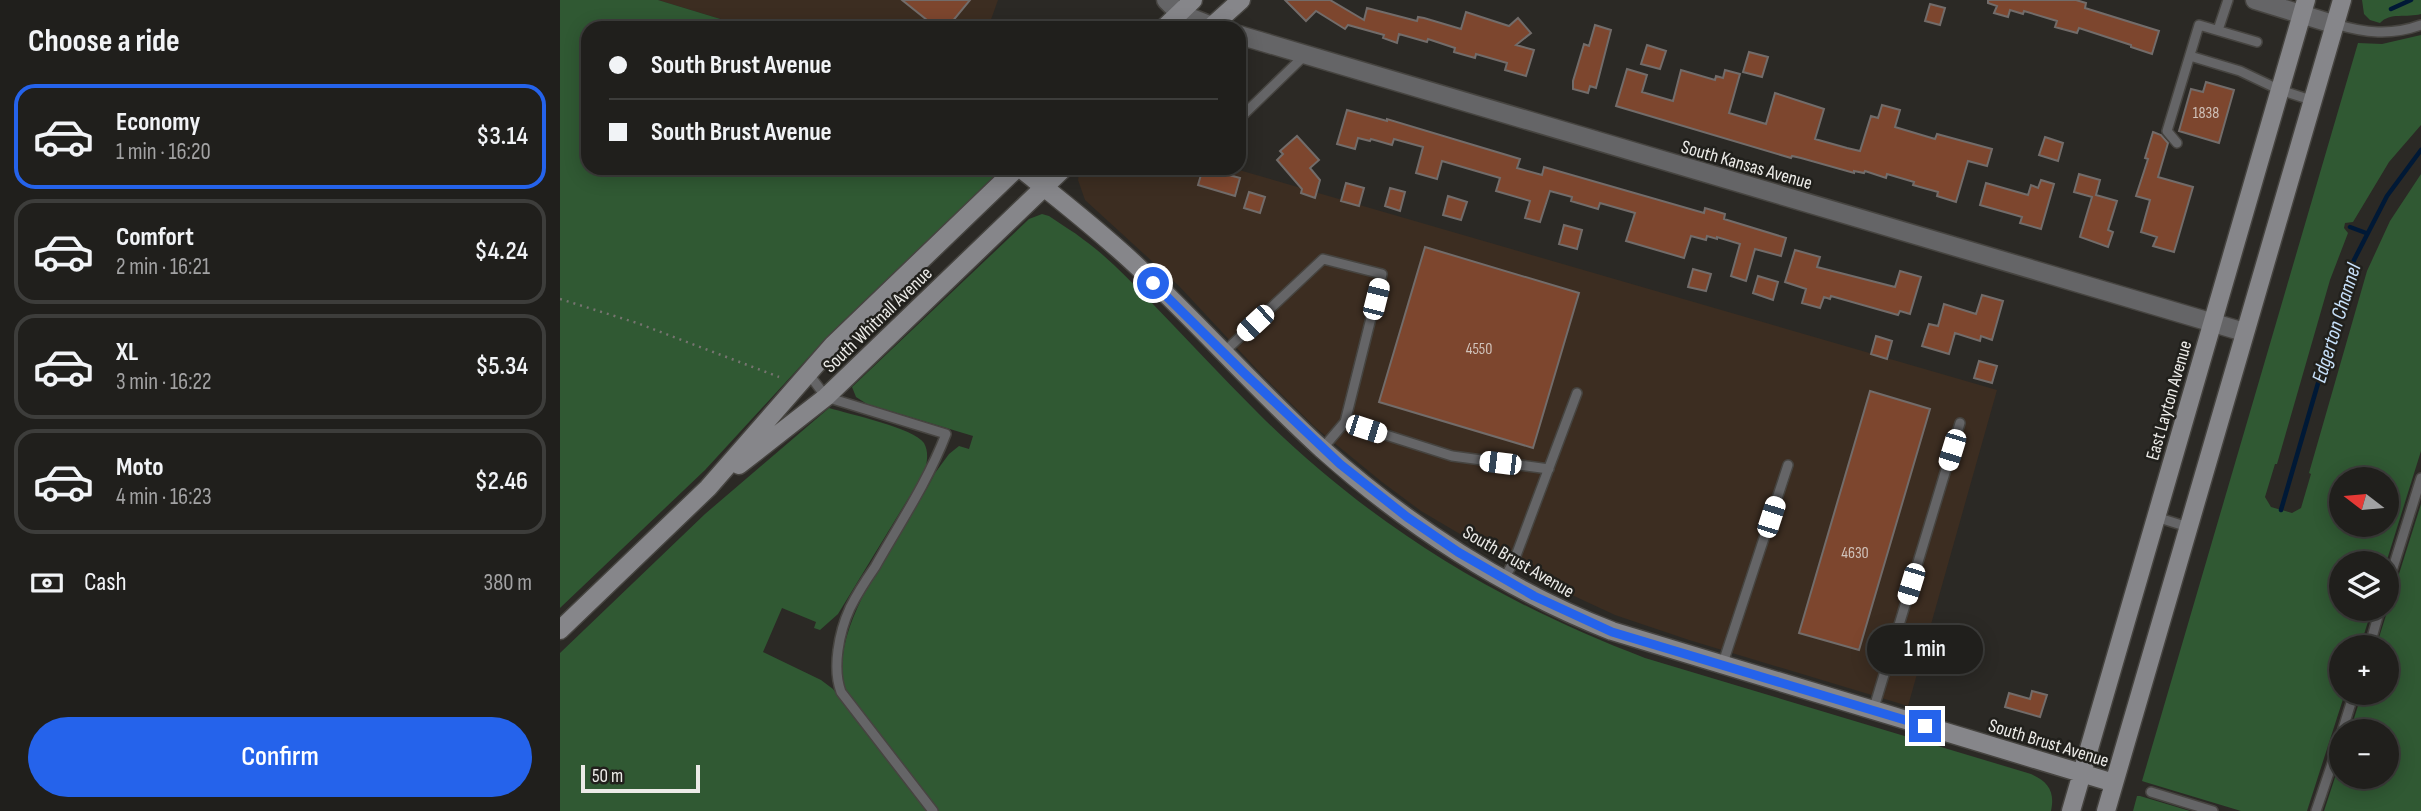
<!DOCTYPE html>
<html lang="en">
<head>
<meta charset="utf-8">
<style>
	:root { --surface:#201f1c; --page:#282725; --text:#f1f3f6; --muted:#a2a2a3; --line:#3d3d3b; --accent:#2563eb }
	body { margin:0; font-family:"Sofia Sans Condensed",sans-serif; background:var(--page); color:var(--text); height:100vh; display:flex; flex-direction:column; font-size:26px; white-space:nowrap }
	* { box-sizing:border-box; margin:0 }
	p { font-size:23px; color:var(--muted) }
	.icon { flex:none; width:38px; height:38px; fill:none; stroke:currentColor; stroke-width:2; stroke-linecap:round; stroke-linejoin:round }
	.map { position:relative; flex:1; overflow:hidden }
	.sheet { display:flex; flex-direction:column; background:var(--surface); width:560px }
	.sheet>* { flex:none }
	.top-card { position:absolute; left:21px; top:21px; width:665px; height:154px; border-radius:21px; box-shadow:0 4px 18px #0003,0 0 0 2px var(--line); display:grid; align-content:center; height:154px; padding:0 28px; background:var(--surface) }
	.needle { width:46px; rotate:286deg }
	.tools { position:absolute; left:1769px; top:467px; display:grid; gap:14px }
	.tools a { display:grid; place-items:center; width:70px; height:70px; border-radius:50%; background:var(--surface); box-shadow:0 4px 18px #0003,0 0 0 2px var(--line); font-size:35px }
	.scale { position:absolute; left:21px; bottom:18px; width:119px; box-sizing:border-box; padding-left:7px; border:4px solid #ecebe8; border-top:0; font-size:19px; line-height:24px; white-space:nowrap; color:#ecebe8; -webkit-text-stroke:5px #21201c; paint-order:stroke }
	.end { position:absolute; width:32px; height:32px; margin:-16px; border:9px solid #2563eb; background:#fff; box-shadow:0 0 0 4px #fff }
	.from { border-radius:50% }
	.bubble { position:absolute; height:49px; border-radius:24px; background:var(--surface); box-shadow:0 4px 18px #0003,0 0 0 2px var(--line); font-size:23px; font-weight:600; line-height:49px; text-align:center }
	.car { position:absolute; width:21px; height:42px; margin:-21px -10px; border-radius:9px; box-shadow:0 0 5px 2px #0007; background:linear-gradient(#fff 24%,#345 0 40%,#fff 0 76%,#345 0 86%,#fff 0) }
	.top-card b { display:flex; align-items:center; gap:24px; height:66px; font-size:26px }
	.top-card b+b { border-top:2px solid var(--line) }
	.top-card i { width:18px; height:18px; background:var(--text) }
	ul { padding:0; list-style:none }
	li { display:flex; align-items:center; gap:21px; height:105px; margin:0 14px 10px; padding:0 14px; border:4px solid var(--line); border-radius:21px }
	li div { flex:1 }
	li b { display:block; font-size:26px }
	li em { font-style:normal; font-weight:600 }
	li.selected { border-color:var(--accent) }
	li>.icon { width:63px; height:63px; stroke-width:1.5 }
	h2 { padding:0 28px; font-size:32px; line-height:84px }
	.pay { display:flex; align-items:center; gap:18px; height:77px; padding:0 28px; font-size:26px }
	.pay p { margin-inline-start:auto }
	.button { display:flex; gap:14px; margin-top:auto; padding:14px 28px }
	.button a { flex:1; height:80px; border-radius:42px; background:var(--accent); color:#fff; font-size:28px; font-weight:600; line-height:80px; text-align:center }
	main { display:flex; flex:1; min-height:0 }
	.map>svg:first-child { display:block }
	.industrial { fill:#3c2d21 }
	.green { fill:#305933; fill-rule:evenodd }
	.lines { fill:none; stroke-linecap:round; stroke-linejoin:round }
	.stream { stroke:#001936; stroke-width:4.5 }
	.building { fill:#7d462e; stroke:#726c6a; stroke-width:2 }
	.lane-casing { stroke:#464440; stroke-width:12 }
	.street-casing { stroke:#464440; stroke-width:21 }
	.secondary-casing { stroke:#464440; stroke-width:21 }
	.path { stroke:#767470; stroke-width:2.5; stroke-dasharray:2 5; stroke-linecap:butt }
	.lane { stroke:#656567; stroke-width:9 }
	.street { stroke:#656567; stroke-width:18 }
	.secondary { stroke:#86868a; stroke-width:18 }
	.route { stroke:#2563eb; stroke-width:9 }
	.labels { text-anchor:middle; stroke-width:5; stroke-linejoin:round; paint-order:stroke }
	.number-label { font-size:16px; fill:#d0c2ba }
	.street-label { font-size:19px; fill:#ecebe8; stroke:#21201c }
	.water-label { font-size:21px; font-style:italic; fill:#c7e0fa; stroke:#21201c }
</style>
</head>
<body>
<main>
<section class="sheet">
<h2>Choose a ride</h2>
<ul>
<li class="selected"><svg class="icon" aria-label="car" viewBox="0 0 24 24"><path d="M5 17H2v-5l4-1 3-4h7l3 4 3 1v5h-3M9 17h6M6 11h13"/><circle cx="7" cy="17" r="2"/><circle cx="17" cy="17" r="2"/></svg><div><b>Economy</b><p>1 min · 16:20</p></div><em>$3.14</em></li>
<li><svg class="icon" aria-label="car" viewBox="0 0 24 24"><path d="M5 17H2v-5l4-1 3-4h7l3 4 3 1v5h-3M9 17h6M6 11h13"/><circle cx="7" cy="17" r="2"/><circle cx="17" cy="17" r="2"/></svg><div><b>Comfort</b><p>2 min · 16:21</p></div><em>$4.24</em></li>
<li><svg class="icon" aria-label="car" viewBox="0 0 24 24"><path d="M5 17H2v-5l4-1 3-4h7l3 4 3 1v5h-3M9 17h6M6 11h13"/><circle cx="7" cy="17" r="2"/><circle cx="17" cy="17" r="2"/></svg><div><b>XL</b><p>3 min · 16:22</p></div><em>$5.34</em></li>
<li><svg class="icon" aria-label="car" viewBox="0 0 24 24"><path d="M5 17H2v-5l4-1 3-4h7l3 4 3 1v5h-3M9 17h6M6 11h13"/><circle cx="7" cy="17" r="2"/><circle cx="17" cy="17" r="2"/></svg><div><b>Moto</b><p>4 min · 16:23</p></div><em>$2.46</em></li>
</ul>
<div class="pay"><svg class="icon" aria-label="cash" viewBox="0 0 24 24"><path d="M3 7h18v10H3z"/><circle cx="12" cy="12" r="2"/></svg>Cash<p>380 m</p></div>
<div class="button"><a>Confirm</a></div>
</section>
<div class="map">
<svg width="1861" height="811" viewBox="0 0 1861 811">
	<rect width="100%" height="100%" fill="#2b2925"/>
	<path class="industrial" d="M98,0H438L428,28H190Z
		M520,168H672L1437,390L1348,706L1129,640L1055,615L971,576L861,511L822,482L756,428L704,377L619,286L525,200L518,180Z"/>
	<path class="green" d="M0,0H98L190,28H28V168H443L271,333L145,470L0,608Z
		M1802,0H1861V14C1847,18 1830,12 1820,23L1810,20L1804,14Z
		M1861,35V125L1829,162L1793,222L1785,223L1784,228L1788,233L1770,280L1717,464H1715L1705,497L1711,507L1732,513L1741,508L1751,474L1749,473L1807,271L1830,221L1861,174V451L1826,563L1782,564V609H1812L1800,647L1782,648V693H1785L1747,811H1681L1585,782L1582,781L1798,43L1822,44ZM1782,480H1827V525H1782Z
		M482,214L489,216C500,224 513,231 524,240C548,257 569,280 590,301C626,338 661,376 697,412C809,524 937,602 1085,658L1471,774C1489,782 1495,792 1491,811H377L287,693C261,629 348,530 375,473L389,454L399,446L409,449L413,436L307,404L296,397L292,387L469,219Z
		M269,408C289,414 354,428 364,443C369,452 367,462 365,471L278,614L260,630L254,628L256,622L222,608L203,652L261,680L273,689L368,811H0V653L145,514Z
		M1861,504V811H1764L1781,759L1782,777H1827V732L1790,731L1802,693H1827V648L1816,647Z
		M1577,796H1580L1630,811H1573Z"/>
	<g class="lines">
		<path class="stream" d="M1831,9L1851,0
			M1790,227L1806,233
			M1721,510L1794,260L1827,196L1861,150"/>
	</g>
	<path class="building" d="M342,0H410L387,28H377Z
		M725,0H770L804,20L807,8L857,21L858,17L864,18L901,29L906,12L949,26L958,18L971,33L956,45L974,50L966,76L945,70L947,63L916,54L915,58L894,52L895,48L868,39L867,42L839,34L837,43L823,38L824,35L788,25L785,29L756,11L746,21Z
		M1428,0H1516L1526,3L1525,8L1599,31L1592,54L1571,47V45L1519,28L1517,33L1495,27L1497,21L1464,11L1463,14L1450,10L1448,17L1434,13L1437,6L1428,3Z
		M1370,4L1385,8L1380,25L1365,21Z
		M1035,25L1051,30L1036,88L1030,86L1028,93L1013,89V81L1024,44L1029,46Z
		M1087,45L1106,51L1100,69L1081,64Z
		M1189,52L1208,57L1202,77L1183,72Z
		M1067,69L1087,75L1082,92L1113,101L1121,70L1155,80L1156,76L1163,78L1165,70L1180,74L1169,113L1206,124L1215,93L1264,109L1255,139L1287,148L1300,151L1311,116L1318,118L1322,105L1340,110L1335,127L1375,139L1377,134L1432,149L1427,166L1408,161L1396,202L1377,196L1378,192L1353,185L1354,182L1327,174L1326,178L1305,171L1304,173L1294,171V173L1241,158L1232,156L1231,158L1056,106Z
		M1646,82L1674,90L1659,143L1619,131L1631,89L1643,92Z
		M787,110L827,121V119L960,159L957,168L982,175L984,167L1144,213L1145,208L1165,214L1164,219L1226,238L1221,256L1195,249L1186,281L1171,276L1180,244L1157,237V239L1147,236L1146,240L1131,236L1124,258L1066,241L1075,213L1040,203L1038,209L1011,201L1012,197L990,191L980,222L965,218L970,201L936,191L940,178L882,161L877,179L856,173L863,147L834,139L832,145L811,139L810,141L798,138L795,149L777,144Z
		M1593,132L1601,135L1608,143L1598,177L1633,187L1614,252L1593,246L1597,237L1581,232L1590,200L1576,196L1588,159L1585,158Z
		M737,136L759,160L750,168L760,180L755,198L741,193L742,189L717,160L723,154L720,151Z
		M1485,137L1503,143L1498,161L1479,155Z
		M643,168L680,178L675,196L638,185Z
		M1519,174L1540,180L1536,195L1557,201L1548,230L1553,232L1548,247L1520,237L1532,197L1514,192Z
		M1481,180L1494,184L1481,229L1460,223L1462,217L1420,205L1426,183L1468,195L1471,185L1478,188Z
		M786,183L804,188L799,206L781,201Z
		M830,188L845,192L840,211L825,206Z
		M689,192L705,197L700,213L684,208Z
		M888,196L907,202L901,220L883,215Z
		M1004,225L1022,230L1017,249L999,244Z
		M865,247L1019,293L973,448L819,402Z
		M1235,250L1260,257L1257,267L1335,287L1340,271L1361,277L1350,314L1340,311L1338,315L1271,296L1270,299L1264,297L1260,308L1242,303L1246,289L1225,282Z
		M1133,269L1151,274L1146,291L1128,287Z
		M1198,276L1218,282L1213,300L1193,293Z
		M1422,295L1443,301L1432,340L1421,336L1420,341L1395,333L1389,354L1362,346L1369,324L1378,326L1384,304L1416,314Z
		M1316,336L1332,341L1327,359L1311,354Z
		M1419,361L1437,366L1432,383L1414,378Z
		M1310,391L1370,409L1299,650L1239,633Z
		M1472,691L1487,695L1480,717L1445,707L1449,693L1470,699Z"/>
	<g class="lines">
		<defs>
			<path id="lane" d="M1775,24C1805,33 1831,36 1861,25
				M1658,30L1668,0
				M1630,56L1680,71L1720,90L1751,100
				M679,119L744,56
				M1617,143L1607,131L1639,25L1697,42
				M664,352L763,259L822,274L785,422L762,449
				M248,373L266,397L386,434C368,481 340,523 315,567C306,580 297,594 290,608C279,632 272,668 281,692L373,811
				M785,422L892,456L989,469
				M1596,517L1628,527
				M944,579L954,561L1017,393
				M1827,587L1861,478
				M1809,648L1820,609
				M1162,666L1228,465
				M1313,711L1400,423
				M1782,732L1794,693
				M1591,792L1653,811
				M1756,811L1782,734"/>
			<path id="street" d="M606,0L619,13L657,28
				M1695,0L1773,24
				M679,35L1684,332"/>
			<path id="secondary" d="M604,28L633,0
				M650,28L681,0
				M460,168C500,200 540,231 578,267C641,326 698,391 762,449C847,525 947,590 1052,631L1554,783
				M179,465L266,397L504,168
				M0,630L148,488L273,345L457,168
				M1511,811L1746,0
				M1546,811L1782,0"/>
		</defs>
		<use href="#lane" class="lane-casing"/>
		<use href="#street" class="street-casing"/>
		<use href="#secondary" class="secondary-casing"/>
		<path class="path" d="M0,299L77,323L219,377"/>
		<use href="#lane" class="lane"/>
		<use href="#street" class="street"/>
		<use href="#secondary" class="secondary"/>
	</g>
	<g class="lines">
		<path class="route" d="M593,283L684,373L780,464L847,517L898,552L974,596L1052,632L1365,726"/>
	</g>
	<g class="labels">
		<g class="number-label">
			<text x="1646" y="118">1838</text>
			<text x="919" y="354">4550</text>
			<text x="1295" y="558">4630</text>
		</g>
		<g class="street-label">
			<text transform="translate(1187 164) rotate(16)" y="7">South Kansas Avenue</text>
			<text transform="translate(317 319) rotate(-44)" y="7">South Whitnall Avenue</text>
			<text transform="translate(1608 400) rotate(-74)" y="7">East Layton Avenue</text>
			<text transform="translate(959 561) rotate(30)" y="7">South Brust Avenue</text>
			<text transform="translate(1489 742) rotate(17)" y="7">South Brust Avenue</text>
		</g>
		<g class="water-label">
			<text transform="translate(1776 323) rotate(-73)" y="7">Edgerton Channel</text>
		</g>
	</g>
</svg>
<div class="tools">
<a><svg class="needle" viewBox="-14 -14 28 28"><path d="M0-13l5 13h-10z" fill="#e53935"/><path d="M0 13l5-13h-10z" fill="#a2a2a3"/></svg></a>
<a><svg class="icon" aria-label="layers" viewBox="0 0 24 24"><path d="M12 4l9 5-9 5-9-5zM3 14l9 5 9-5"/></svg></a>
<a>+</a>
<a>−</a>
</div>
<div class="scale">50 m</div>
<i class="end from" style="left:593px;top:283px"></i>
<i class="end" style="left:1365px;top:726px"></i>
<div class="bubble" style="left:1307px;top:625px;width:116px">1 min</div>
<i class="car" style="left:816px;top:299px;rotate:14deg"></i>
<i class="car" style="left:695px;top:323px;rotate:227deg"></i>
<i class="car" style="left:806px;top:429px;rotate:108deg"></i>
<i class="car" style="left:1392px;top:450px;rotate:197deg"></i>
<i class="car" style="left:940px;top:463px;rotate:277deg"></i>
<i class="car" style="left:1211px;top:517px;rotate:18deg"></i>
<i class="car" style="left:1351px;top:584px;rotate:197deg"></i>
<div class="top-card">
<b><i class="from"></i>South Brust Avenue</b>
<b><i></i>South Brust Avenue</b>
</div>
</div>
</main>
</body>
</html>
